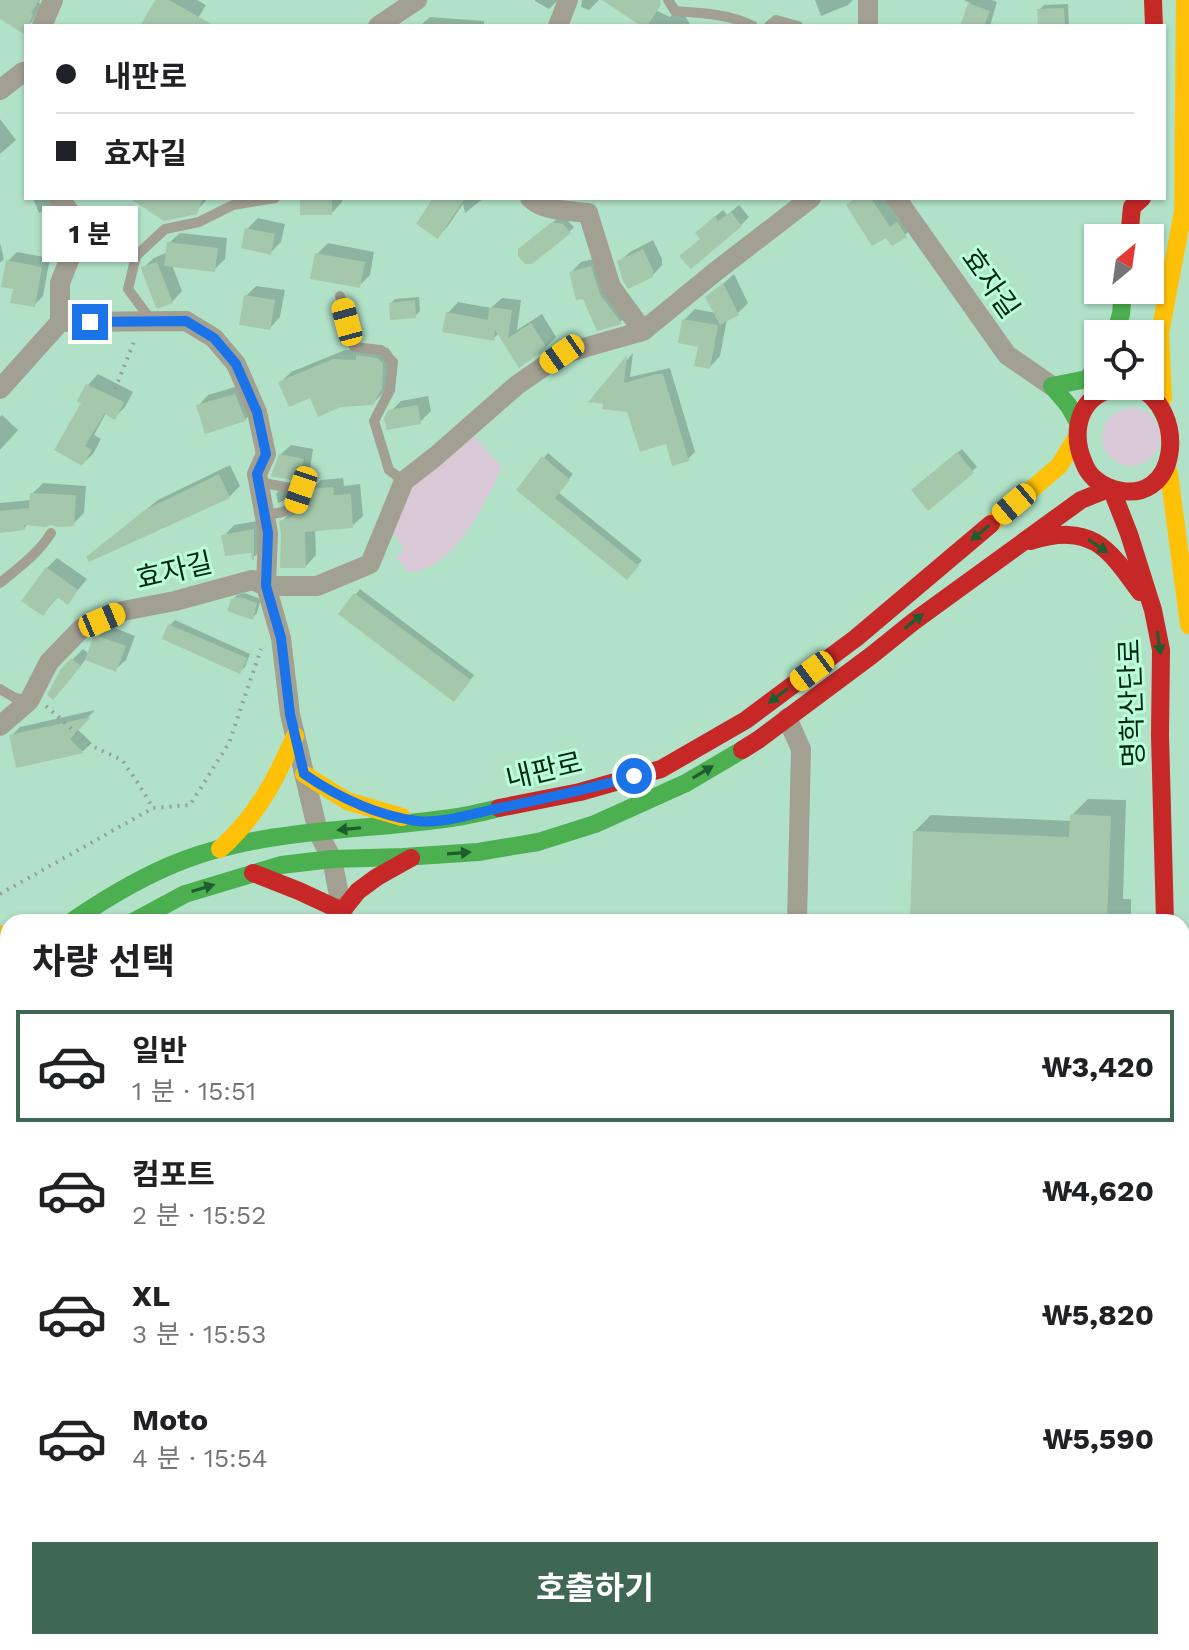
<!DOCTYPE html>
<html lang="ko">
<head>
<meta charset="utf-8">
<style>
	:root { --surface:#fff; --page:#f2f2f2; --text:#202124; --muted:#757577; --line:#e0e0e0; --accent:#3e6854 }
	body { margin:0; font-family:"Work Sans","Noto Sans KR",sans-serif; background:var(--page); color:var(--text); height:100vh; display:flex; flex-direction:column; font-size:30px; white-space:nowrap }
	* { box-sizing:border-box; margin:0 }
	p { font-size:26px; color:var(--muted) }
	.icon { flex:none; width:44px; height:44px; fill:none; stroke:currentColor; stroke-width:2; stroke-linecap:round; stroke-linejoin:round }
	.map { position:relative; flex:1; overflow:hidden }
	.panel { position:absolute; left:0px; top:914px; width:1190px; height:736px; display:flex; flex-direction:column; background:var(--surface); border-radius:24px 24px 0 0; box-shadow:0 2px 6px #0004 }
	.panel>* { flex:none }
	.hud { position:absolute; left:24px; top:24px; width:1142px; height:176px; border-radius:0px; box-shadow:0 2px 6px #0004; display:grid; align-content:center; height:176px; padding:0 32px; background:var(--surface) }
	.needle { width:52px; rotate:29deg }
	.controls { position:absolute; left:1084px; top:224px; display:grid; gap:16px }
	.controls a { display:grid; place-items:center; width:80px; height:80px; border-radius:0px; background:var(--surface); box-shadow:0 2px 6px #0004; font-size:40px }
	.end { position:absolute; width:36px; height:36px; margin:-18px; border:10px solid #1a73e8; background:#fff; box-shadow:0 0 0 4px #fff }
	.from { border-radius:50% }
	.bubble { position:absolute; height:56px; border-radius:0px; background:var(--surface); box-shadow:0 2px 6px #0004; font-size:26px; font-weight:700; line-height:56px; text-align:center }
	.car { position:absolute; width:24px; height:48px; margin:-24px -12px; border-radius:10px; box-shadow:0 0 6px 2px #0007; background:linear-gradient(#f5c518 24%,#345 0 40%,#f5c518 0 76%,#345 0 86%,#f5c518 0) }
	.hud b { display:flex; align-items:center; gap:28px; height:76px; font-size:30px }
	.hud b+b { border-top:2px solid var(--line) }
	.hud i { width:20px; height:20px; background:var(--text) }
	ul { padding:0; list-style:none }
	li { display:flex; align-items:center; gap:24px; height:112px; margin:0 16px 12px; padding:0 16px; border:4px solid transparent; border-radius:0px }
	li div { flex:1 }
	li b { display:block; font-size:30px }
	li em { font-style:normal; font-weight:700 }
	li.current { border-color:var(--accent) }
	li>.icon { width:72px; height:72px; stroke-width:1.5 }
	h2 { padding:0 32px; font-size:36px; line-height:96px }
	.cta { display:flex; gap:16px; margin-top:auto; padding:16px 32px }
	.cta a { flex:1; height:92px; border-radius:0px; background:var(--accent); color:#fff; font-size:32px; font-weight:700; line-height:92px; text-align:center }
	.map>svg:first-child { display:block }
	.green { fill:#d9c8d6 }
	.shadow { fill:#0003 }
	.building { fill:#a5c8ac }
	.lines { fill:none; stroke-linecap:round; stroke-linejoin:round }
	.path { stroke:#92a292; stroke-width:4; stroke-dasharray:2 6; stroke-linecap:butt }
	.lane { stroke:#a2a092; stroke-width:10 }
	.street { stroke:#a2a092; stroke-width:20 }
	.fast { stroke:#4caf50; stroke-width:18 }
	.slow { stroke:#ffc107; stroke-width:18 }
	.jam { stroke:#c62828; stroke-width:18 }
	.oneway { fill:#1e5d2d }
	.route { stroke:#1a73e8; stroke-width:10 }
	.labels { text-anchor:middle; stroke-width:6; stroke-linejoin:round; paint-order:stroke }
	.street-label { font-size:28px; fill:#002716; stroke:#baffd9 }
</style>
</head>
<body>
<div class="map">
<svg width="1189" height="1650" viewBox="0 0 1189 1650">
	<rect width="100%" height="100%" fill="#b1e2c8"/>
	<path class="green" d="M1102 437a29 29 0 1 1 58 0a29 29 0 1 1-58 0Z
		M473,435L502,467C484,505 456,568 409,573L396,557L404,548L393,533L413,483Z
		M787,1642H918L920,1650H785Z"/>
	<path class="shadow" d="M0,0H40L39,3L41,4L32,22L26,26L23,31L0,16Z
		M157,0H197L206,5L193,26H155Z
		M535,0H558L549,9L535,1Z
		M582,0H599L589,10L581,7Z
		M815,0H853L848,5L821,16Z
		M964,0H992L997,2L990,26H962L970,3Z
		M1068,4L1069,26H1040L1039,10L1044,5Z
		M680,7L691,26H647L653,9L670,17Z
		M430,17L484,21V26H420Z
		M0,119L16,140L0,154Z
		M33,198H60L50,208L39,213Z
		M133,198H208L195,213Z
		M302,198H342V202L332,213Z
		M435,198H484L465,213L463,204L448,226L438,236Z
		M855,198H886L899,220L914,226L905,235H887L848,205Z
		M739,205L749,217L741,225L702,238L705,225L723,210L727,215Z
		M258,218L285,224L281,242L271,252L247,229Z
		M558,218L567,220L574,227L569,232L525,244Z
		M180,233L227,238L225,259L214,270L172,265L182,291L172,302L143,268L154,258L168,252L169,243Z
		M653,240L662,259V265L652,276L619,262L630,252Z
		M0,243L4,259L0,263Z
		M328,243L374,252L370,275L359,286L317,254Z
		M17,252L50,258L43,296L34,305L15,287L8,261Z
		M601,257L631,312L620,322L598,328L571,272L581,262Z
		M734,274L748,303L738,313L727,319L720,356L710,367L700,345L684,320L695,309L716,313L708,297Z
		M256,286L285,290L280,317L270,328L246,296Z
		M419,297L420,311L415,316L391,303L395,299Z
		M502,298L521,300L517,330L542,314L556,337L546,347L519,365L499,333L493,339L448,313L458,302L491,308Z
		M368,346L388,348L392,353V376L383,393L372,404L281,382L291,372L345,350L364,351Z
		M633,353L630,377L670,368L695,452L688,459L628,410L605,402L592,400Z
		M98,374L133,392L125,407L115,417L106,413L94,435L101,439L93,454L82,464L84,402L80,400L88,385Z
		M245,384L255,409L245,420L198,406L208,395Z
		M428,396L431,411L420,422L390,412L401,401Z
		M2,415L18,430L0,450V417Z
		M291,445L313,449L310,469L299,479L280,455Z
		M962,449L977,467L928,508L918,486Z
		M548,453L573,474L558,492L642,560L631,573L518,490Z
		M230,465L240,486L229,497L88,557L99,547L158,500Z
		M343,478L344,486L360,484L363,516L352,526L315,529L316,555L306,566L281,522L292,511L303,507L311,490L321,480Z
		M43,483L86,486L84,513L73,524L29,523L24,528L0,531V503L32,500V494Z
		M280,489L292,492L283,501L278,503L276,494Z
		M264,520V548L254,557L253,551L224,536L234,525Z
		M57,558L87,579L68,602L59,596L43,614L47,568Z
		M360,589L474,675L459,694L340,614Z
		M245,593L261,599L257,613L253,617L232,600L237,595Z
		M175,620L250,654L245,667L240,671L170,625Z
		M110,626L135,636L126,660L115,670L86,659L63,688L61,671L83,649L89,654L95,639Z
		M95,710L77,729L92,743L83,751L18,766L11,736L20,727Z
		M1088,799L1126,800L1123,899H1131V922H910L915,831L931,815L1072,821V815Z
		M295,1642H310L322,1650H288Z
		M410,1642H461L435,1650H413Z
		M600,1642H638V1650H602L603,1643Z"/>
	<path class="building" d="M0,0H39L31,13L33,14L29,24L26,26L24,34L0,19Z
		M155,0H169L215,26H140Z
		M602,0H660L661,5L647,26H641Z
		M968,3L990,11L984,26H960Z
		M1064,8L1065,26H1038L1037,9Z
		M129,198H203L197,214L164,221Z
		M300,198H332V215H300Z
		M433,198H465L438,239L416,224Z
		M856,198H871L890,227L897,222L907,237L892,246L886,238L872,246L846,205Z
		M731,212L742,226L691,269L679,256L700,239L695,233L715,216L718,221Z
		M552,222L563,224L571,233L532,264H525L518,256V249Z
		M245,228L275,234L271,255L241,248Z
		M167,242L218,248L215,272L164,266Z
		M643,249L653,270V277L628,289L623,281L617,261Z
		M315,253L365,262L360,288L310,279Z
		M6,260L42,267L35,307L10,303L13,289L1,287Z
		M157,262L173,303L159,308H156L141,269V267Z
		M591,266L600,294L622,324L597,331L583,299L576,300L569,272Z
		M723,283L739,315L720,325L705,297Z
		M244,295L275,300L270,330L239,325Z
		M415,300L416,318L390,320L389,303Z
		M489,307L512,310L508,338L531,323L547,348L519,368L495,330L494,341L442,332L446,312L488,320Z
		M682,319L718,325L710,369L694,366L698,347L678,343Z
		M356,355L377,358L383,363L382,388L373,405L341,407L318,417L310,398L289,407L278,382L333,359L356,360Z
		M627,355L624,383L656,374H663L689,461L672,466L666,444L640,452L627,412L602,409L603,404L588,402Z
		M86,384L124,402L115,420L104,414L85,446L92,450L82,466L54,450L81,403L77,401Z
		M235,394L246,421L205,434L196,405Z
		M418,405L421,424L387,430L384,418L388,410Z
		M957,452L974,473L928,511L911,490Z
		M279,454L304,459L300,482L271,476Z
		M542,456L570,480L555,498L639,566L627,580L516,490Z
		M219,474L230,498L89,562L86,557L145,510Z
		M333,487L334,495L351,494L353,528L305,532L306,568H280L281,534L279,521L292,517L298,512L305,501L309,489Z
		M30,493L76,495L74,526L57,527L51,525L46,527L24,525L25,530L0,533V511L29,508Z
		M254,529V560H252L251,553L225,556L221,535Z
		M46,567L78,590L68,605L57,597L43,616L21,601Z
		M354,593L471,680L454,702L338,614Z
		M240,597L257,603L253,620L227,611L231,599Z
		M168,624L247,658L240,674L162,639Z
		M98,636L126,646L116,672L85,660L93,638Z
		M71,658L81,666L53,700L47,695L60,670Z
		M91,717L70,739L84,753L16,768L9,735Z
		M1070,814L1111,816L1107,922H910L913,831L1069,837Z"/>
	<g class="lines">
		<path class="path" d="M115,389L134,342
			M46,706L90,745L122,760L138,783L153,808
			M0,894L153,808L190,805L229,743L261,649"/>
		<path class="lane" d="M668,0L675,11C702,13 729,14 753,26
			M769,26L776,20L798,26
			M340,296L354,347L381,350L393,362L390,390L374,421L389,470L404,481
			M151,320L128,289L136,256L165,229L199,222L233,205L275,198
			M258,482L301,490C293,512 287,512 265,515
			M0,583C18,568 39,553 51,533
			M0,689L15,698L27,700"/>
		<path class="street" d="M42,26L53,0
			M378,26L417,0
			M558,26L568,0
			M868,26V0
			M0,90L23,72
			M59,198L76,220L77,240L60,283V322L186,321L214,338L236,364L257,412L266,454L257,474L268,533L266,586L281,638L290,714L318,832L332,859L343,916
			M530,198C542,211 570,211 588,213L611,287L643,331
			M896,198L1007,355L1052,386
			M0,389L60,322
			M787,718L801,749L797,922
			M0,726L29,701L49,662L81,629L123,611L175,601L252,580L266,586H317L370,564L404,481L436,456L517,385L562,354L643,331L715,272L811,198
			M0,1044L8,1031
			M0,1122L8,1129
			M0,1252L8,1230
			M0,1281L8,1282
			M0,1480L8,1482
			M0,1640L27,1650
			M512,1642L513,1646L517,1650
			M707,1650L709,1642"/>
		<path class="fast" d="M1115,334L1121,314L1123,290
			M1078,422L1069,406L1052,386L1087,379L1098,365
			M71,922C106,898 144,875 184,860C269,828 362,831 451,818C467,816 483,812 499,808
			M133,922L185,894L281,865L332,859L403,857L478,852L538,842L595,824L686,783L742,750
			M1179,1650L1180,1642"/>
		<path class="slow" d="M1163,398L1160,333L1183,212L1185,0
			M1169,473L1189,625
			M991,524L1059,466L1075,440
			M304,774L347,801L402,817
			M220,849C257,816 275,781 295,736
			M0,935L8,934
			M0,978L8,970
			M0,1020L8,1013
			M1182,1476V1446L1189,1430"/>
		<path class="jam" d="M1153,0L1154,26
			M1129,238L1132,207L1142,198
			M1125,386C1118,388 1108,390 1101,393C1075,407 1073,439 1084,463C1088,475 1099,484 1110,488C1181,512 1189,406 1135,386
			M1111,488L1129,534L1153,610L1161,650L1160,735L1165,922
			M1030,541C1091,523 1107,546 1140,592
			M742,750L758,740L872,655L913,622L1081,500L1111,488
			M499,808L580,792L661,769L746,720L856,638L991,524
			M253,873L299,891L342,911L358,891L377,877L411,858"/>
	</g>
	<defs><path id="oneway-solid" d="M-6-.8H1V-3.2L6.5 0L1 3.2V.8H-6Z" transform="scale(2)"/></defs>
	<g class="oneway">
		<use href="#oneway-solid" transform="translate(980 533) rotate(140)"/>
		<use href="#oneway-solid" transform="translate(1098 546) rotate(34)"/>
		<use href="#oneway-solid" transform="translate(914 621) rotate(-38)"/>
		<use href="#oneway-solid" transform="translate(1159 643) rotate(81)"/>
		<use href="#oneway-solid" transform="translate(778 696) rotate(143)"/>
		<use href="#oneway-solid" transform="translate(703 772) rotate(-31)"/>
		<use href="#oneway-solid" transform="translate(349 829) rotate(174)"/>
		<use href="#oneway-solid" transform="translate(459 853) rotate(-4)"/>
		<use href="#oneway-solid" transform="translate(203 888) rotate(-17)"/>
	</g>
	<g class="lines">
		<path class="route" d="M90,322L186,321L214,338L236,364L257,412L266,454L257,474L268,533L266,586L281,638L290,714L304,774C339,798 375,815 417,821C439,824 469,815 490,810C539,800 586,790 634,776"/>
	</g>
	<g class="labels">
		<g class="street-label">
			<text transform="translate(991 283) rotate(55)" y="10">효자길</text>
			<text transform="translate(174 570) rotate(-13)" y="10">효자길</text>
			<text transform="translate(1131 703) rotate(-92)" y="10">명학산단로</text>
			<text transform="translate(544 770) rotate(-13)" y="10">내판로</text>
		</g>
	</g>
</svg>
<div class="controls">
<a><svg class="needle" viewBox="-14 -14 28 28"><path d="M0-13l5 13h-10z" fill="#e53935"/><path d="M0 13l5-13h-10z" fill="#757577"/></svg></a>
<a><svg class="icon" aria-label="locate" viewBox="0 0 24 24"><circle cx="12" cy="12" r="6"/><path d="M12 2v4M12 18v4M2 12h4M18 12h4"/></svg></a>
</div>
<i class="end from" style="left:634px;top:776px"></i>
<i class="end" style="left:90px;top:322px"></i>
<div class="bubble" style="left:42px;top:206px;width:96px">1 분</div>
<i class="car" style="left:347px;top:322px;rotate:345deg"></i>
<i class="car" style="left:562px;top:354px;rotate:235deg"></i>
<i class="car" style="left:301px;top:490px;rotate:199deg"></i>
<i class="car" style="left:1014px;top:504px;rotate:230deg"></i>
<i class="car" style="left:102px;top:620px;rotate:67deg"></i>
<i class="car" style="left:812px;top:671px;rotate:233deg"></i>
<div class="hud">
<b><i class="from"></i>내판로</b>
<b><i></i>효자길</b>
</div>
<section class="panel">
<h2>차량 선택</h2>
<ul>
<li class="current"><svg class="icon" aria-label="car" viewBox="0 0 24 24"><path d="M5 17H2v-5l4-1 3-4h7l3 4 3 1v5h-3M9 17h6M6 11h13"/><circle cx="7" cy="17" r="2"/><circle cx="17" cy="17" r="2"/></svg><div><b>일반</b><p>1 분 · 15:51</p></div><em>₩3,420</em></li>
<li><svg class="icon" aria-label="car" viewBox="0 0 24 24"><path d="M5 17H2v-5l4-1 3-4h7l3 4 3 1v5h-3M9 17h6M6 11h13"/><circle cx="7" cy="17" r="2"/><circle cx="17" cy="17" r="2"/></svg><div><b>컴포트</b><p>2 분 · 15:52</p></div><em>₩4,620</em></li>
<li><svg class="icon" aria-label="car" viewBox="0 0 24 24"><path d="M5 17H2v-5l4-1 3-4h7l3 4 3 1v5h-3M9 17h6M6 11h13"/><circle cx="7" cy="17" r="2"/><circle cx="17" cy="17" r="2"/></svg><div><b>XL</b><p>3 분 · 15:53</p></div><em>₩5,820</em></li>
<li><svg class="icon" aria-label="car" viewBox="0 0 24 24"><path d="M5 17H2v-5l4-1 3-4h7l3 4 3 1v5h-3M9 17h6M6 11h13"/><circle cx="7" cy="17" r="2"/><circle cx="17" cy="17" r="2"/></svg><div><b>Moto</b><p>4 분 · 15:54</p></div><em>₩5,590</em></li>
</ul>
<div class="cta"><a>호출하기</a></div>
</section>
</div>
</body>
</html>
